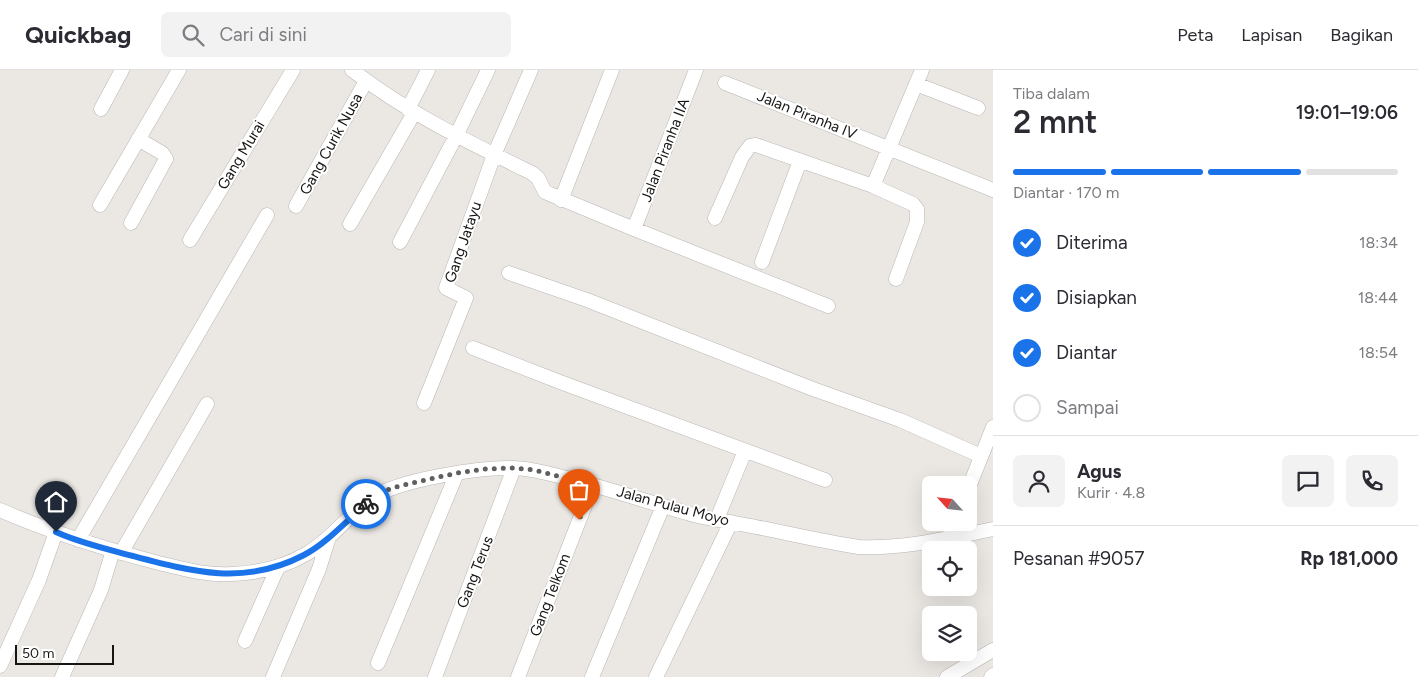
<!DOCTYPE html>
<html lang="id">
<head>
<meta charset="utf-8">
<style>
  body { margin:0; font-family:Figtree,sans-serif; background:#f2f2f3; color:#2b2b33; height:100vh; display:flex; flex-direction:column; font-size:19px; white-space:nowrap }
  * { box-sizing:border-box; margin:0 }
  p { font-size:16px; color:#7c7c81 }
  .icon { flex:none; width:28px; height:28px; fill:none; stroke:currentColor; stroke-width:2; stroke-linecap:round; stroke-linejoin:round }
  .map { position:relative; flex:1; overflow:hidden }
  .panel { display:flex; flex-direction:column; background:#fff; width:425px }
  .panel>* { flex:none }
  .needle { width:32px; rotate:297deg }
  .tools { position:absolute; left:922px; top:406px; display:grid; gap:10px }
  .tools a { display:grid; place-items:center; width:55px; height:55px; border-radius:8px; background:#fff; box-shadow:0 5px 20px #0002; font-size:25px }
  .scale { position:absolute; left:15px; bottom:12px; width:99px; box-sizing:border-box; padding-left:5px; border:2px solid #161514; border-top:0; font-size:14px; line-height:18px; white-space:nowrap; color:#161514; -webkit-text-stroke:4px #fff; paint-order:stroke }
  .pin { position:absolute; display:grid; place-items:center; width:42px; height:42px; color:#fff; margin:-51px -21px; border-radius:50% 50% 50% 0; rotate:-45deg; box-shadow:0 0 5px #0007 }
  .pin .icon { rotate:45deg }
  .courier { position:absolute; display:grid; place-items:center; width:50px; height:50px; margin:-25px; border:4px solid #1a73e8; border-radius:50%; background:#fff; color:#222; box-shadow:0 1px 6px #0007 }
  .overview em { font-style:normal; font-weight:600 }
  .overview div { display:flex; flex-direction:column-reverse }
  .overview { display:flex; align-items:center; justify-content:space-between; height:85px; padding:0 20px }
  h1 { font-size:32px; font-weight:600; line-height:38px }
  .bar { display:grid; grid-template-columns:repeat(4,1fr); gap:8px 5px; align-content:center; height:60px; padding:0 20px }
  .bar i { height:6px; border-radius:4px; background:#e1e1e2 }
  .bar .selected { background:#1a73e8 }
  .bar p { grid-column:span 4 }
  .line { display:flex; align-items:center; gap:12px; padding:0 20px; border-top:1px solid #e1e1e2 }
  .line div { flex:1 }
  .round { display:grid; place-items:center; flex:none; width:52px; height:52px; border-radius:8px; background:#f2f2f3 }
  ol { padding:0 20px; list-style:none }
  li { display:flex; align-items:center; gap:15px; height:55px }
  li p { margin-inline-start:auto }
  li .icon { padding:5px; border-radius:50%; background:#1a73e8; color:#fff; stroke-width:4 }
  li:last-child { color:#7c7c81 }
  li i { width:28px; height:28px; border:2px solid #e1e1e2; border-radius:50% }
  header { display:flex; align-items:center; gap:30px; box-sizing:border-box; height:70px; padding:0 25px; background:#fff; border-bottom:1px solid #e1e1e2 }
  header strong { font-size:24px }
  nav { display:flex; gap:28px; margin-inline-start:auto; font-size:18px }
  .search { width:350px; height:45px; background:#f2f2f3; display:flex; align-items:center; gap:12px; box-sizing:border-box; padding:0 18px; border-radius:8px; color:#7c7c81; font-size:19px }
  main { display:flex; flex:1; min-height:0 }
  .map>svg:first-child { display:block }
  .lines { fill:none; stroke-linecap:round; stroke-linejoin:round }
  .minor-casing { stroke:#b9b6b3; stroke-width:15 }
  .minor { stroke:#fff; stroke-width:14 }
  .done { stroke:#615f5d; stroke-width:5; stroke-dasharray:0 9 }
  .route { stroke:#1a73e8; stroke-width:6 }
  .labels { text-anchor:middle; stroke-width:4; stroke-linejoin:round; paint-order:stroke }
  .street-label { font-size:15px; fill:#161514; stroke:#fff }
</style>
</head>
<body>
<header>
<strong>Quickbag</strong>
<div class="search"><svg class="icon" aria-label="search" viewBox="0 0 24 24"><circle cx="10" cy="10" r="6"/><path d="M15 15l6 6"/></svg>Cari di sini</div>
<nav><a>Peta</a><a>Lapisan</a><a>Bagikan</a></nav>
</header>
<main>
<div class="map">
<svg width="993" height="607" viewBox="0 0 993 607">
  <rect width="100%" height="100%" fill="#ebe8e4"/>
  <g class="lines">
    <defs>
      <path id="minor" d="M352,0C409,44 468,72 532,103L538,108L545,122L634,159L828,236
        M725,13L993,120
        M916,14L978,38
        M101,39L122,0
        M408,39L428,0
        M873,116L922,0
        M561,130L612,0
        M100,135L179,0
        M296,136L366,11
        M715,148L742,87L750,76L756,75L873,116L913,134L917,139V152L896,209
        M131,153L166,89L162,83L138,69
        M350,154L414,43
        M634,159L696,0
        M190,170L293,0
        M400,172L456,66L488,0
        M762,192L800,91
        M509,203L587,230L813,319L900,350L981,386
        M473,278L560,312L825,410
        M424,333L466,228L446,218L494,85L531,0
        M969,417L993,357
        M0,440C50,462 102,478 155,492C180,498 206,506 232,504C257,503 284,497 306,484C331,470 348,445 372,428C398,410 480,397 513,398C531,398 549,404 567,408C610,419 651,433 694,445C714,450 736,453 756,457C791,464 825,472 859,477C904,479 949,468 993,459
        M717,449L745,381
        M948,469L954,452
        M78,470L267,145
        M121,483L207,334
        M245,571L278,497
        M378,593L457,403
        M0,596L39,510L56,462
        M62,607L101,520L113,480
        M273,607L319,499L329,467
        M435,607L514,398
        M518,607L593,415
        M592,607L663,436
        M656,607L731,452
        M947,607L993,580
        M991,607L993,605"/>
    </defs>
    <use href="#minor" class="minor-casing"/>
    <use href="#minor" class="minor"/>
  </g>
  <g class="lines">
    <path class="done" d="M366,434L384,421L399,416L457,403L485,399L514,398L534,400L593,415L579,450"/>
    <path class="route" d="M56,462C80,473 107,479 133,486C193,502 245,516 304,485C327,473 346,451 366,434"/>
  </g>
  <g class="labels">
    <g class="street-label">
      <text transform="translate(807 45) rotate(22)" y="5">Jalan Piranha IV</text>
      <text transform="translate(331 74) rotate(-61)" y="5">Gang Curik Nusa</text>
      <text transform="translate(665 80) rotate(-69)" y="5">Jalan Piranha IIA</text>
      <text transform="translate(241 85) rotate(-59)" y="5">Gang Murai</text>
      <text transform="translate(463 172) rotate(-71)" y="5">Gang Jatayu</text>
      <text transform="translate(673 436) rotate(15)" y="5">Jalan Pulau Moyo</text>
      <text transform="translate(475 502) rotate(-69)" y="5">Gang Terus</text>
      <text transform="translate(550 525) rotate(-69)" y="5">Gang Telkom</text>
    </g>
  </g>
</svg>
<div class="tools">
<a><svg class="needle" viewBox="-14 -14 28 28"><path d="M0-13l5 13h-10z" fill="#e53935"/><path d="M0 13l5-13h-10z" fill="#7c7c81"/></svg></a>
<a><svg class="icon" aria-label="locate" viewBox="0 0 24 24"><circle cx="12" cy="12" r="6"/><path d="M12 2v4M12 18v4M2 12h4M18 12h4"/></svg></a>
<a><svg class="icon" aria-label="layers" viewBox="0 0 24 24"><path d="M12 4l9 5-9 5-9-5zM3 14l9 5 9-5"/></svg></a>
</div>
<div class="scale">50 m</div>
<div class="pin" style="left:579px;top:450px;background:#ea580c"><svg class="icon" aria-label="bag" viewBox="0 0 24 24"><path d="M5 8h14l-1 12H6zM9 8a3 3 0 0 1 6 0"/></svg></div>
<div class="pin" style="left:56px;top:462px;background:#1f2937"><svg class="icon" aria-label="home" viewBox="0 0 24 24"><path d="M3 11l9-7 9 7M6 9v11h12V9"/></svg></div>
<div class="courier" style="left:366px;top:434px"><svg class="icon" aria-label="bike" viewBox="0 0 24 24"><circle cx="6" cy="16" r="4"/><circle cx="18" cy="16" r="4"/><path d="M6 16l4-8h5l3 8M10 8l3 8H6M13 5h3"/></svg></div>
</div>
<section class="panel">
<div class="overview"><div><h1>2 mnt</h1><p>Tiba dalam</p></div><em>19:01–19:06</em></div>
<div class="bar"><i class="selected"></i><i class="selected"></i><i class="selected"></i><i></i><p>Diantar · 170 m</p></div>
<ol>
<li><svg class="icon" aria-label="check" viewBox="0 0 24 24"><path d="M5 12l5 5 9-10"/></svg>Diterima<p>18:34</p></li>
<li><svg class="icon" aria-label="check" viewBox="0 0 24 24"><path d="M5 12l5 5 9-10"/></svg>Disiapkan<p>18:44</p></li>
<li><svg class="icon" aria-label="check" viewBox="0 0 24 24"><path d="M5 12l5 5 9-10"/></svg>Diantar<p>18:54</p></li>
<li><i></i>Sampai</li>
</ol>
<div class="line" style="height:90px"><a class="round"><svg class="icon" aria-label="person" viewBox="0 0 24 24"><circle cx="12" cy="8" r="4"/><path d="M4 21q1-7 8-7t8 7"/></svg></a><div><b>Agus</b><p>Kurir · 4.8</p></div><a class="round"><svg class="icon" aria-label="chat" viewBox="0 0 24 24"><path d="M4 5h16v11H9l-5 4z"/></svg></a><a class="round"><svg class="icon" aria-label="phone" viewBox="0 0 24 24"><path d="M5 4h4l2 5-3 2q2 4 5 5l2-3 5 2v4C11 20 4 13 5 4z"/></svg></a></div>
<div class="line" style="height:65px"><div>Pesanan #9057</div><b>Rp 181,000</b></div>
</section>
</main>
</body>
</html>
